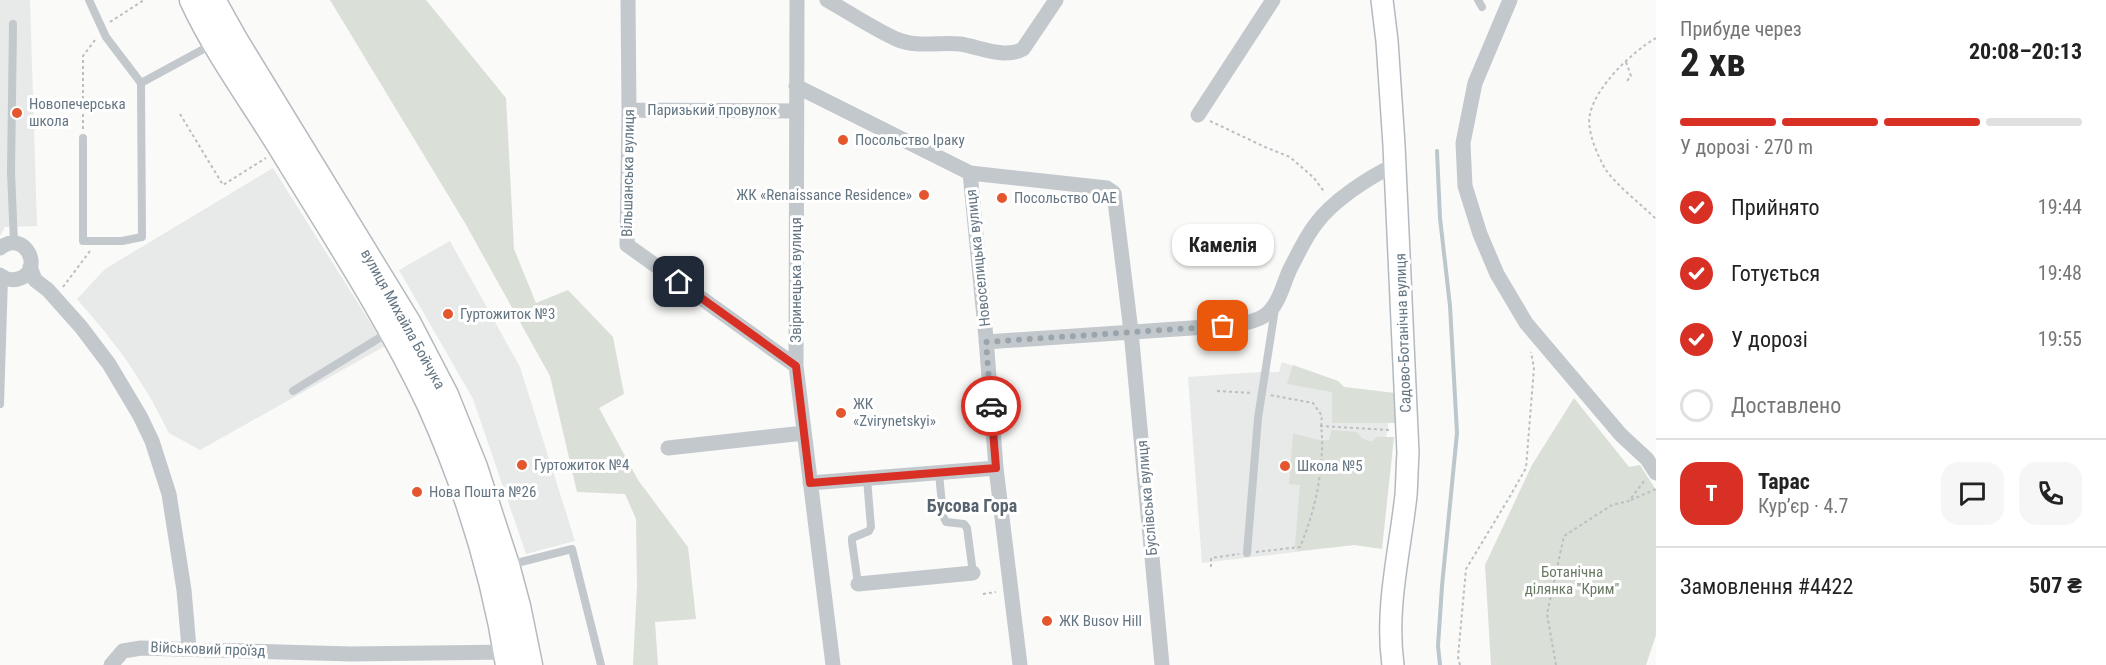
<!DOCTYPE html>
<html lang="uk">
<head>
<meta charset="utf-8">
<style>
  body { margin:0; font-family:"Roboto Condensed",sans-serif; background:#f6f6f6; color:#222; height:100vh; display:flex; flex-direction:column; font-size:22px; white-space:nowrap }
  * { box-sizing:border-box; margin:0 }
  p { font-size:20px; color:#767676 }
  .icon { flex:none; width:33px; height:33px; fill:none; stroke:currentColor; stroke-width:2; stroke-linecap:round; stroke-linejoin:round }
  .map { position:relative; flex:1; overflow:hidden }
  .side { display:flex; flex-direction:column; background:#fff; width:450px }
  .side>* { flex:none }
  .pin { position:absolute; display:grid; place-items:center; width:51px; height:51px; color:#fff; margin:-26px; border-radius:12px; box-shadow:0 3px 9px #0006 }
  .courier { position:absolute; display:grid; place-items:center; width:60px; height:60px; margin:-30px; border:4px solid #d93025; border-radius:50%; background:#fff; color:#222; box-shadow:0 2px 8px #0007 }
  .bubble { position:absolute; height:42px; border-radius:18px; background:#fff; box-shadow:0 2px 4px #0004; font-size:20px; font-weight:700; line-height:42px; text-align:center }
  .head em { font-style:normal; font-weight:700 }
  .head div { display:flex; flex-direction:column-reverse }
  .head { display:flex; align-items:center; justify-content:space-between; height:102px; padding:0 24px }
  h1 { font-size:39px; font-weight:700; line-height:45px }
  .bar { display:grid; grid-template-columns:repeat(4,1fr); gap:9px 6px; align-content:center; height:72px; padding:0 24px }
  .bar i { height:8px; border-radius:4px; background:#e0e0e0 }
  .bar .current { background:#d93025 }
  .bar p { grid-column:span 4 }
  .line { display:flex; align-items:center; gap:15px; padding:0 24px; border-top:2px solid #e0e0e0 }
  .line div { flex:1 }
  .round { display:grid; place-items:center; flex:none; width:63px; height:63px; border-radius:18px; background:#f6f6f6 }
  ol { padding:0 24px; list-style:none }
  li { display:flex; align-items:center; gap:18px; height:66px }
  li p { margin-inline-start:auto }
  li .icon { padding:6px; border-radius:50%; background:#d93025; color:#fff; stroke-width:4 }
  li:last-child { color:#767676 }
  li i { width:33px; height:33px; border:3px solid #e0e0e0; border-radius:50% }
  main { display:flex; flex:1; min-height:0 }
  .map>svg:first-child { display:block }
  .built { fill:#e8e9e9 }
  .green { fill:#dadfd7 }
  .lines { fill:none; stroke-linecap:round; stroke-linejoin:round }
  .stream { stroke:#bbc7cb; stroke-width:4 }
  .secondary-casing { stroke:#b3babf; stroke-width:24 }
  .primary-casing { stroke:#b5babe; stroke-width:27 }
  .path { stroke:#bbbfc2; stroke-width:2; stroke-dasharray:3 3; stroke-linecap:butt }
  .lane { stroke:#c3c8cc; stroke-width:8 }
  .street { stroke:#c3c8cc; stroke-width:15 }
  .secondary { stroke:#fff; stroke-width:21 }
  .primary { stroke:#fff; stroke-width:24 }
  .done { stroke:#99a4ac; stroke-width:6; stroke-dasharray:0 10.8 }
  .route { stroke:#d93025; stroke-width:8 }
  .poi-dot { fill:#e4572e; stroke:#fff; stroke-width:2 }
  .labels { text-anchor:middle; stroke-width:6; stroke-linejoin:round; paint-order:stroke }
  .poi-label { font-size:15px; fill:#657683; stroke:#fff; text-anchor:start }
  .street-label { font-size:15px; fill:#657683; stroke:#fff }
  .park-label { font-size:15px; fill:#687a64; stroke:#fff }
  .quarter-label { font-size:18px; font-weight:bold; fill:#57646e; stroke:#fff }
</style>
</head>
<body>
<main>
<div class="map">
<svg width="1656" height="665" viewBox="0 0 1656 665">
  <rect width="100%" height="100%" fill="#fafaf8"/>
  <path class="built" d="M0,0H30L37,226L5,227L0,236Z
    M273,168L385,346L200,450L169,433L150,397L127,361L105,332L77,299L105,269Z
    M450,241L520,367L575,541L526,554L473,399L399,270Z
    M1282,362L1338,381L1344,387L1377,391V423H1388V430L1386,437L1377,438L1354,545L1202,563L1188,377L1260,372H1279Z"/>
  <path class="green" d="M330,0H426L506,98L514,249L536,303L568,290L613,337L624,394L599,408L638,480L688,547L696,619L655,622L658,665H633L637,586L636,519L625,494L577,492L550,376L465,223Z
    M1293,365L1338,381L1344,387L1395,393L1396,423H1332V392L1287,384Z
    M1574,398L1629,467L1640,465L1656,490V635L1646,665H1491L1485,565L1532,465Z
    M1332,430L1357,432L1362,438L1371,442L1377,437H1394L1382,549L1354,545L1297,551L1295,546L1300,485L1289,484L1293,434C1306,435 1316,442 1329,440Z"/>
  <g class="lines">
    <path class="stream" d="M1437,151L1440,218L1450,306L1457,433L1442,586L1438,646L1440,665"/>
    <defs>
      <path id="secondary" d="M1382,0L1387,41L1394,145L1408,453C1407,467 1407,481 1406,495C1400,551 1385,608 1393,665"/>
      <path id="primary" d="M192,0C216,52 251,99 281,148C332,232 387,315 429,404C466,486 494,576 508,665
        M213,0L236,41L408,322L446,395L475,467L507,565L518,606L530,665"/>
    </defs>
    <use href="#secondary" class="secondary-casing"/>
    <use href="#primary" class="primary-casing"/>
    <path class="path" d="M110,22L144,0
      M1656,38C1632,52 1596,86 1590,114C1586,130 1598,157 1606,170C1617,186 1642,205 1656,219
      M1626,62L1631,76L1627,81
      M180,114L223,185L266,158
      M1210,121L1265,147L1290,157L1314,178L1325,193
      M83,129V56L95,40
      M63,287L90,251
      M1217,391L1253,393
      M1320,426L1389,430
      M1631,500L1656,489
      M1256,552L1300,547C1313,516 1321,483 1322,449C1323,438 1320,427 1322,416L1313,403L1270,395
      M1211,567V558L1239,554
      M983,594L996,592
      M1460,665L1458,657L1466,569L1509,498L1526,468L1534,368L1531,352
      M1556,665L1547,614L1564,536L1612,505L1629,501L1644,481"/>
    <path class="lane" d="M89,0L106,37L141,83
      M1478,0L1482,7
      M13,24L11,172L14,243
      M83,138V241H122L142,237L141,83L211,45
      M293,391L389,332
      M0,404L4,278
      M939,473L943,516L946,522L964,524L967,528L973,573
      M1247,553L1258,418L1275,309
      M509,565L572,549L601,665
      M858,584L852,542V538L869,531L871,527L867,479"/>
    <path class="street" d="M628,0L629,110L627,245L796,366
      M797,0L796,366L833,665
      M827,0C850,13 872,28 896,39C917,48 939,42 960,44C980,47 1005,59 1023,49L1056,0
      M1510,0L1475,83L1463,143L1465,186L1480,234L1497,274L1526,323L1621,435L1647,459L1656,473
      M796,86L970,173L1107,188L1114,193L1131,331L1162,665
      M629,110L796,111
      M1198,115L1273,0
      M970,173L986,338L996,468L1020,665
      M0,248C26,228 45,272 18,279C11,281 5,279 0,275
      M30,267L35,280L48,290L81,327L109,364L140,416L152,441L169,494L184,590L189,648
      M986,342L1206,327C1223,326 1250,325 1264,316C1279,306 1283,284 1290,269C1298,254 1305,238 1315,225C1332,201 1369,177 1395,165
      M668,448L804,433
      M810,483L996,468
      M858,584L973,573
      M111,665L123,651L141,648L351,654L513,652"/>
    <use href="#secondary" class="secondary"/>
    <use href="#primary" class="primary"/>
  </g>
  <g class="lines">
    <path class="done" d="M991,406L986,342L1223,326"/>
    <path class="route" d="M679,282L796,366L810,483L996,468L991,406"/>
  </g>
  <g class="poi-dot">
    <circle cx="17" cy="113" r="6"/>
    <circle cx="843" cy="140" r="6"/>
    <circle cx="924" cy="195" r="6"/>
    <circle cx="1002" cy="198" r="6"/>
    <circle cx="448" cy="314" r="6"/>
    <circle cx="841" cy="413" r="6"/>
    <circle cx="522" cy="465" r="6"/>
    <circle cx="1285" cy="466" r="6"/>
    <circle cx="417" cy="492" r="6"/>
    <circle cx="1047" cy="621" r="6"/>
  </g>
  <g class="labels">
    <g class="poi-label">
      <text x="29" y="109">Новопечерська<tspan x="29" dy="17">школа</tspan></text>
      <text x="855" y="145">Посольство Іраку</text>
      <text x="912" y="200" text-anchor="end">ЖК «Renaissance Residence»</text>
      <text x="1014" y="203">Посольство ОАЕ</text>
      <text x="460" y="319">Гуртожиток №3</text>
      <text x="853" y="409">ЖК<tspan x="853" dy="17">«Zvirynetskyi»</tspan></text>
      <text x="534" y="470">Гуртожиток №4</text>
      <text x="1297" y="471">Школа №5</text>
      <text x="429" y="497">Нова Пошта №26</text>
      <text x="1059" y="626">ЖК Busov Hill</text>
    </g>
    <g class="street-label">
      <text x="712" y="115">Паризький провулок</text>
      <text transform="translate(628 173) rotate(-89)" y="5">Вільшанська вулиця</text>
      <text transform="translate(978 258) rotate(-96)" y="5">Новоселицька вулиця</text>
      <text transform="translate(796 280) rotate(-90)" y="5">Звіринецька вулиця</text>
      <text transform="translate(403 319) rotate(61)" y="5">вулиця Михайла Бойчука</text>
      <text transform="translate(1403 333) rotate(-92)" y="5">Садово-Ботанічна вулиця</text>
      <text transform="translate(1147 498) rotate(-95)" y="5">Буслівська вулиця</text>
      <text transform="translate(208 649) rotate(2)" y="5">Військовий проїзд</text>
    </g>
    <g class="park-label">
      <text x="1572" y="577">Ботанічна<tspan x="1572" dy="17">ділянка "Крим"</tspan></text>
    </g>
    <g class="quarter-label">
      <text x="972" y="512">Бусова Гора</text>
    </g>
  </g>
</svg>
<div class="pin" style="left:1223px;top:326px;background:#ea580c"><svg class="icon" aria-label="bag" viewBox="0 0 24 24"><path d="M5 8h14l-1 12H6zM9 8a3 3 0 0 1 6 0"/></svg></div>
<div class="pin" style="left:679px;top:282px;background:#1f2937"><svg class="icon" aria-label="home" viewBox="0 0 24 24"><path d="M3 11l9-7 9 7M6 9v11h12V9"/></svg></div>
<div class="courier" style="left:991px;top:406px"><svg class="icon" aria-label="car" viewBox="0 0 24 24"><path d="M5 17H2v-5l4-1 3-4h7l3 4 3 1v5h-3M9 17h6M6 11h13"/><circle cx="7" cy="17" r="2"/><circle cx="17" cy="17" r="2"/></svg></div>
<div class="bubble" style="left:1172px;top:224px;width:102px">Камелія</div>
</div>
<section class="side">
<div class="head"><div><h1>2 хв</h1><p>Прибуде через</p></div><em>20:08–20:13</em></div>
<div class="bar"><i class="current"></i><i class="current"></i><i class="current"></i><i></i><p>У дорозі · 270 m</p></div>
<ol>
<li><svg class="icon" aria-label="check" viewBox="0 0 24 24"><path d="M5 12l5 5 9-10"/></svg>Прийнято<p>19:44</p></li>
<li><svg class="icon" aria-label="check" viewBox="0 0 24 24"><path d="M5 12l5 5 9-10"/></svg>Готується<p>19:48</p></li>
<li><svg class="icon" aria-label="check" viewBox="0 0 24 24"><path d="M5 12l5 5 9-10"/></svg>У дорозі<p>19:55</p></li>
<li><i></i>Доставлено</li>
</ol>
<div class="line" style="height:108px"><b class="round" style="background:#d93025;color:#fff">Т</b><div><b>Тарас</b><p>Кур’єр · 4.7</p></div><a class="round"><svg class="icon" aria-label="chat" viewBox="0 0 24 24"><path d="M4 5h16v11H9l-5 4z"/></svg></a><a class="round"><svg class="icon" aria-label="phone" viewBox="0 0 24 24"><path d="M5 4h4l2 5-3 2q2 4 5 5l2-3 5 2v4C11 20 4 13 5 4z"/></svg></a></div>
<div class="line" style="height:78px"><div>Замовлення #4422</div><b>507 ₴</b></div>
</section>
</main>
</body>
</html>
